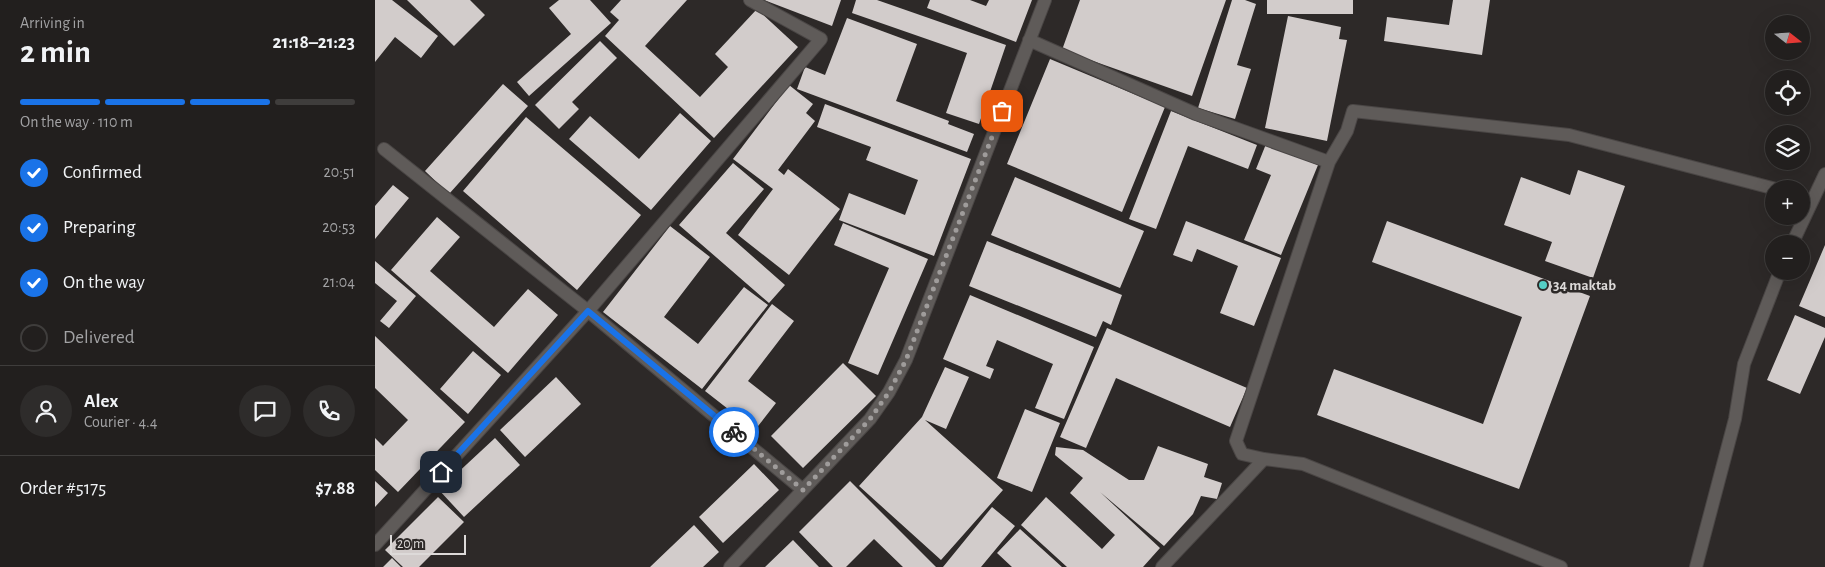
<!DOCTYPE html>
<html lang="en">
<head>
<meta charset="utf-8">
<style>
  body { margin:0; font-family:"Alegreya Sans",sans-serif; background:#2e2c2b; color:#f1f3f6; height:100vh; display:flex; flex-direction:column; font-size:19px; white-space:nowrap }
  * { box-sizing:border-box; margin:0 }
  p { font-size:16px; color:#a2a2a4 }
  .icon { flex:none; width:28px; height:28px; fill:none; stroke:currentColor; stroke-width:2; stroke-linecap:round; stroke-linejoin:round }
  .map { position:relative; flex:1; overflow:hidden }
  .panel { display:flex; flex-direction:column; background:#221f1e; width:375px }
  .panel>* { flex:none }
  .needle { width:32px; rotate:107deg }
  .tools { position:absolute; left:1390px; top:15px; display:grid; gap:10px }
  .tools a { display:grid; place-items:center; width:45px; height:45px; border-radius:50%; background:#221f1e; box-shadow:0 5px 20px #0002,0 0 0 1px #3f3d3c; font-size:25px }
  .scale { position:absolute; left:15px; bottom:12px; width:76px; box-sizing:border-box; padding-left:5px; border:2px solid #dddad9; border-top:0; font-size:14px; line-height:18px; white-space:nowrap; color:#dddad9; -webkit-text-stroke:4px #2d2928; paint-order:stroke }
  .pin { position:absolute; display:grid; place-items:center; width:42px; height:42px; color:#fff; margin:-21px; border-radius:10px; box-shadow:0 2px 8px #0006 }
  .courier { position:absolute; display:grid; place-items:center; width:50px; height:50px; margin:-25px; border:4px solid #1a73e8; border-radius:50%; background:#fff; color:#222; box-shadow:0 1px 6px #0007 }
  .head em { font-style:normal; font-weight:700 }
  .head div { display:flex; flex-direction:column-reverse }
  .head { display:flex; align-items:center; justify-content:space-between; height:85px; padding:0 20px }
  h1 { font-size:32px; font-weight:700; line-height:38px }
  .bar { display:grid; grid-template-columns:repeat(4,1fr); gap:8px 5px; align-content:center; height:60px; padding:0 20px }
  .bar i { height:6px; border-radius:4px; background:#3f3d3c }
  .bar .active { background:#1a73e8 }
  .bar p { grid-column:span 4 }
  .line { display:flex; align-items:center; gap:12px; padding:0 20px; border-top:1px solid #3f3d3c }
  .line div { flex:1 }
  .round { display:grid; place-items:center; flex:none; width:52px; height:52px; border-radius:26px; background:#2e2c2b }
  ol { padding:0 20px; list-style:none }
  li { display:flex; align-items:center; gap:15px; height:55px }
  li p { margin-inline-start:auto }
  li .icon { padding:5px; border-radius:50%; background:#1a73e8; color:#fff; stroke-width:4 }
  li:last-child { color:#a2a2a4 }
  li i { width:28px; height:28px; border:2px solid #3f3d3c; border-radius:50% }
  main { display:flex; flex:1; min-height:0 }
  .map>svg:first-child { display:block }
  .building { fill:#d2cccb }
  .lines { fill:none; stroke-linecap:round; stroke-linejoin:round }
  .minor-casing { stroke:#4a4645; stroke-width:14 }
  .minor { stroke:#5f5b59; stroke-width:12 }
  .done { stroke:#9f9c9b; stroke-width:5; stroke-dasharray:0 9 }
  .route { stroke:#1a73e8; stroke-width:6 }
  .poi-dot { fill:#55cec5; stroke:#2d2928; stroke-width:2 }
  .labels { text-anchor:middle; stroke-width:5; stroke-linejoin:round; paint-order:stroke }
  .poi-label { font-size:15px; font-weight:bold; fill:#dddad9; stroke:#2d2928; text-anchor:start }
</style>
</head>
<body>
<main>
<section class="panel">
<div class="head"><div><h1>2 min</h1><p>Arriving in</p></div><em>21:18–21:23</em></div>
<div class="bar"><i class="active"></i><i class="active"></i><i class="active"></i><i></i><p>On the way · 110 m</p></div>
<ol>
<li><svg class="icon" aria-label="check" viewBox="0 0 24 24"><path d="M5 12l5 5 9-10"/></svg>Confirmed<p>20:51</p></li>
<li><svg class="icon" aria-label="check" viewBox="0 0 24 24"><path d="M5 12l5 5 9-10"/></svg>Preparing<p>20:53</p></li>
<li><svg class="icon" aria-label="check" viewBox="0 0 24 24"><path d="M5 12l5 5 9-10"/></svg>On the way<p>21:04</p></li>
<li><i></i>Delivered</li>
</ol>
<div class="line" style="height:90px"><a class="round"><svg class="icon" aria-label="person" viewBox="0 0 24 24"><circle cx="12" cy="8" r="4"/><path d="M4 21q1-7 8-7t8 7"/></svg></a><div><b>Alex</b><p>Courier · 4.4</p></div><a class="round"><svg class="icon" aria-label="chat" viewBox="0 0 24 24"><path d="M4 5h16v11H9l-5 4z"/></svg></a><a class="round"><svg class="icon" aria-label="phone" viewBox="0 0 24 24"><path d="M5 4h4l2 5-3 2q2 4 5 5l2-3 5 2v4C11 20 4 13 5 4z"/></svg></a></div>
<div class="line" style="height:65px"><div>Order #5175</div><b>$7.88</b></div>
</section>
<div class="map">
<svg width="1450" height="567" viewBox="0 0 1450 567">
  <rect width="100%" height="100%" fill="#2d2928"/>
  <path class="building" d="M0,0H17L63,36L46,58L20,37L0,62Z
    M32,0H95L110,15L79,46Z
    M184,0H215L236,23L154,96L142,82L196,34L174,8Z
    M246,0H312L270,46L325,97L353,67L340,54L382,9L423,47L339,138L230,36L244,20L235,12Z
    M389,0H466L457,26Z
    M481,0H502L631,45L604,124L571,113L592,53L477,13Z
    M555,0H595L611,6L614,0H657L641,42L552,8Z
    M705,0H851L817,96L687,50Z
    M857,0H870L881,4L862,65L876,69L860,119L823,108Z
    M892,0H978V14H892Z
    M1078,0H1115L1107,55L1009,41L1012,17L1074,25Z
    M913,16L966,27L964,39L972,40L952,141L890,128Z
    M472,18L542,44L521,101L574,121L573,124L599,134L592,152L422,89L430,67L450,75Z
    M225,41L242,58L197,102L204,109L184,129L160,105Z
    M675,59L790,107L747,212L632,164Z
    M128,84L153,106L74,194L50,171Z
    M414,85L438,104L431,113L440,121L403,170L409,175L413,169L465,209L414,275L363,235L398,189L358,159Z
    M450,104L596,159L559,256L464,220L474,193L530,215L543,180L491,160L496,147L442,127Z
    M796,111L882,145L873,169L813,146L781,229L754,219Z
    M305,113L336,141L276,210L194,139L215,116L264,159Z
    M151,117L266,215L202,290L88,191Z
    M891,144L943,165L906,255L869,240L896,175L881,169Z
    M358,163L389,189L351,233L410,285L394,303L304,225Z
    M1203,170L1250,186L1218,278L1170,261L1177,242L1129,225L1146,177L1195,195Z
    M640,177L769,231L745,288L616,235Z
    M18,185L34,198L0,239V206Z
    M62,217L85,237L55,271L119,327L153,289L183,315L133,373L16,270Z
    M811,221L906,258L879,326L845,313L863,266L822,249L817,262L798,255Z
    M1012,221L1215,296L1144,489L942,415L959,369L1108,424L1147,317L997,262Z
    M468,223L553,259L503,375L473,363L514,268L459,245Z
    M295,226L335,257L289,317L323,344L369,287L393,305L327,389L228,312Z
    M612,241L747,295L736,325L728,321L721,337L594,286Z
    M1450,245V317L1424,306Z
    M0,261L41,296L14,328L5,321L22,301L0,283Z
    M595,295L719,347L689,419L660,408L678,364L622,340L611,366L619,369L615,379L568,359Z
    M397,304L419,321L373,381L401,403L380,430L330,391Z
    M1420,315L1450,328V337L1425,394L1392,380Z
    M732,328L872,388L855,427L741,378L711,448L685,437Z
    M0,336L90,422L23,492L0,470V438L8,446L33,420L0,388Z
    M98,351L126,375L93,414L65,389Z
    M468,363L501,396L428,468L396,436Z
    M570,367L594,377L571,429L550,420L628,490L566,560L484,486L547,417Z
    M181,377L206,404L150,457L125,430Z
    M650,409L685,423L657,492L622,478Z
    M120,438L145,465L89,517L64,490Z
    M783,446L833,464L829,477L847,483L842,499L826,496L818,514L789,546L725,492L785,548L768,567H692L646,525L671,497L727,549L740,535L695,493L708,478L680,455L681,447L708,450L754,480H769Z
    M379,464L404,490L348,543L324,517Z
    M0,481L13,493L0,507Z
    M475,481L561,567H528L499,539L471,567H458L424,532Z
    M63,497L89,522L44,567H28L10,550Z
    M617,507L640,526L606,567H568Z
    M319,525L344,552L328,567H275Z
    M645,529L687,567H637L622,553Z
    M418,540L444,567H390Z
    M17,558L26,567H8Z"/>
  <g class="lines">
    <defs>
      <path id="minor" d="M654,40L821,114L954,162L972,131L978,111L1194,135L1401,189
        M9,149L213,311L428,490
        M954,162L861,441L867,454L889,459L928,464L1186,567
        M1417,244L1450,174
        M0,545L213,311L446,39L375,0
        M355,567L495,419L514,392L531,360L670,0
        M787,567L889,459
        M1321,567L1360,419L1369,364L1405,271"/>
    </defs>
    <use href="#minor" class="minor-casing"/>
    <use href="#minor" class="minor"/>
  </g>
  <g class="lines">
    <path class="done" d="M359,432L428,490L495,419L514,392L531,360L627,111"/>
    <path class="route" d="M66,472L213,311L359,432"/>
  </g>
  <circle class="poi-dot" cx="1168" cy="285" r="5"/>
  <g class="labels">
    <g class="poi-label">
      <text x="1178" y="290">34 maktab</text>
    </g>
  </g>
</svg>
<div class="tools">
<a><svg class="needle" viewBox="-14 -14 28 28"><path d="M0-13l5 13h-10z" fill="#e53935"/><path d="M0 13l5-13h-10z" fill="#a2a2a4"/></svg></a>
<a><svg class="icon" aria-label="locate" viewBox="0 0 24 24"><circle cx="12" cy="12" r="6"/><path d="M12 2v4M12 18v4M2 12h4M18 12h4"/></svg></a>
<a><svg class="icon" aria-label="layers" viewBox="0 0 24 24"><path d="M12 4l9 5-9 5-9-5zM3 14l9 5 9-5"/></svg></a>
<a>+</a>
<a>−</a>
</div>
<div class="scale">20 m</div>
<div class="pin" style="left:627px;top:111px;background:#ea580c"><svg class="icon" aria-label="bag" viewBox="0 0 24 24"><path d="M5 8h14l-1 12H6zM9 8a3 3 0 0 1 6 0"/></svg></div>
<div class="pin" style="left:66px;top:472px;background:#1f2937"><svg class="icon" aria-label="home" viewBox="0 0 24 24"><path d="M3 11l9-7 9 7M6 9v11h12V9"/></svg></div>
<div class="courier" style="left:359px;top:432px"><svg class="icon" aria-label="bike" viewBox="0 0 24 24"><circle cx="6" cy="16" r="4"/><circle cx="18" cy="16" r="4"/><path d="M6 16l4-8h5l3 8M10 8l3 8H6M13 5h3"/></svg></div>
</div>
</main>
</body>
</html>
